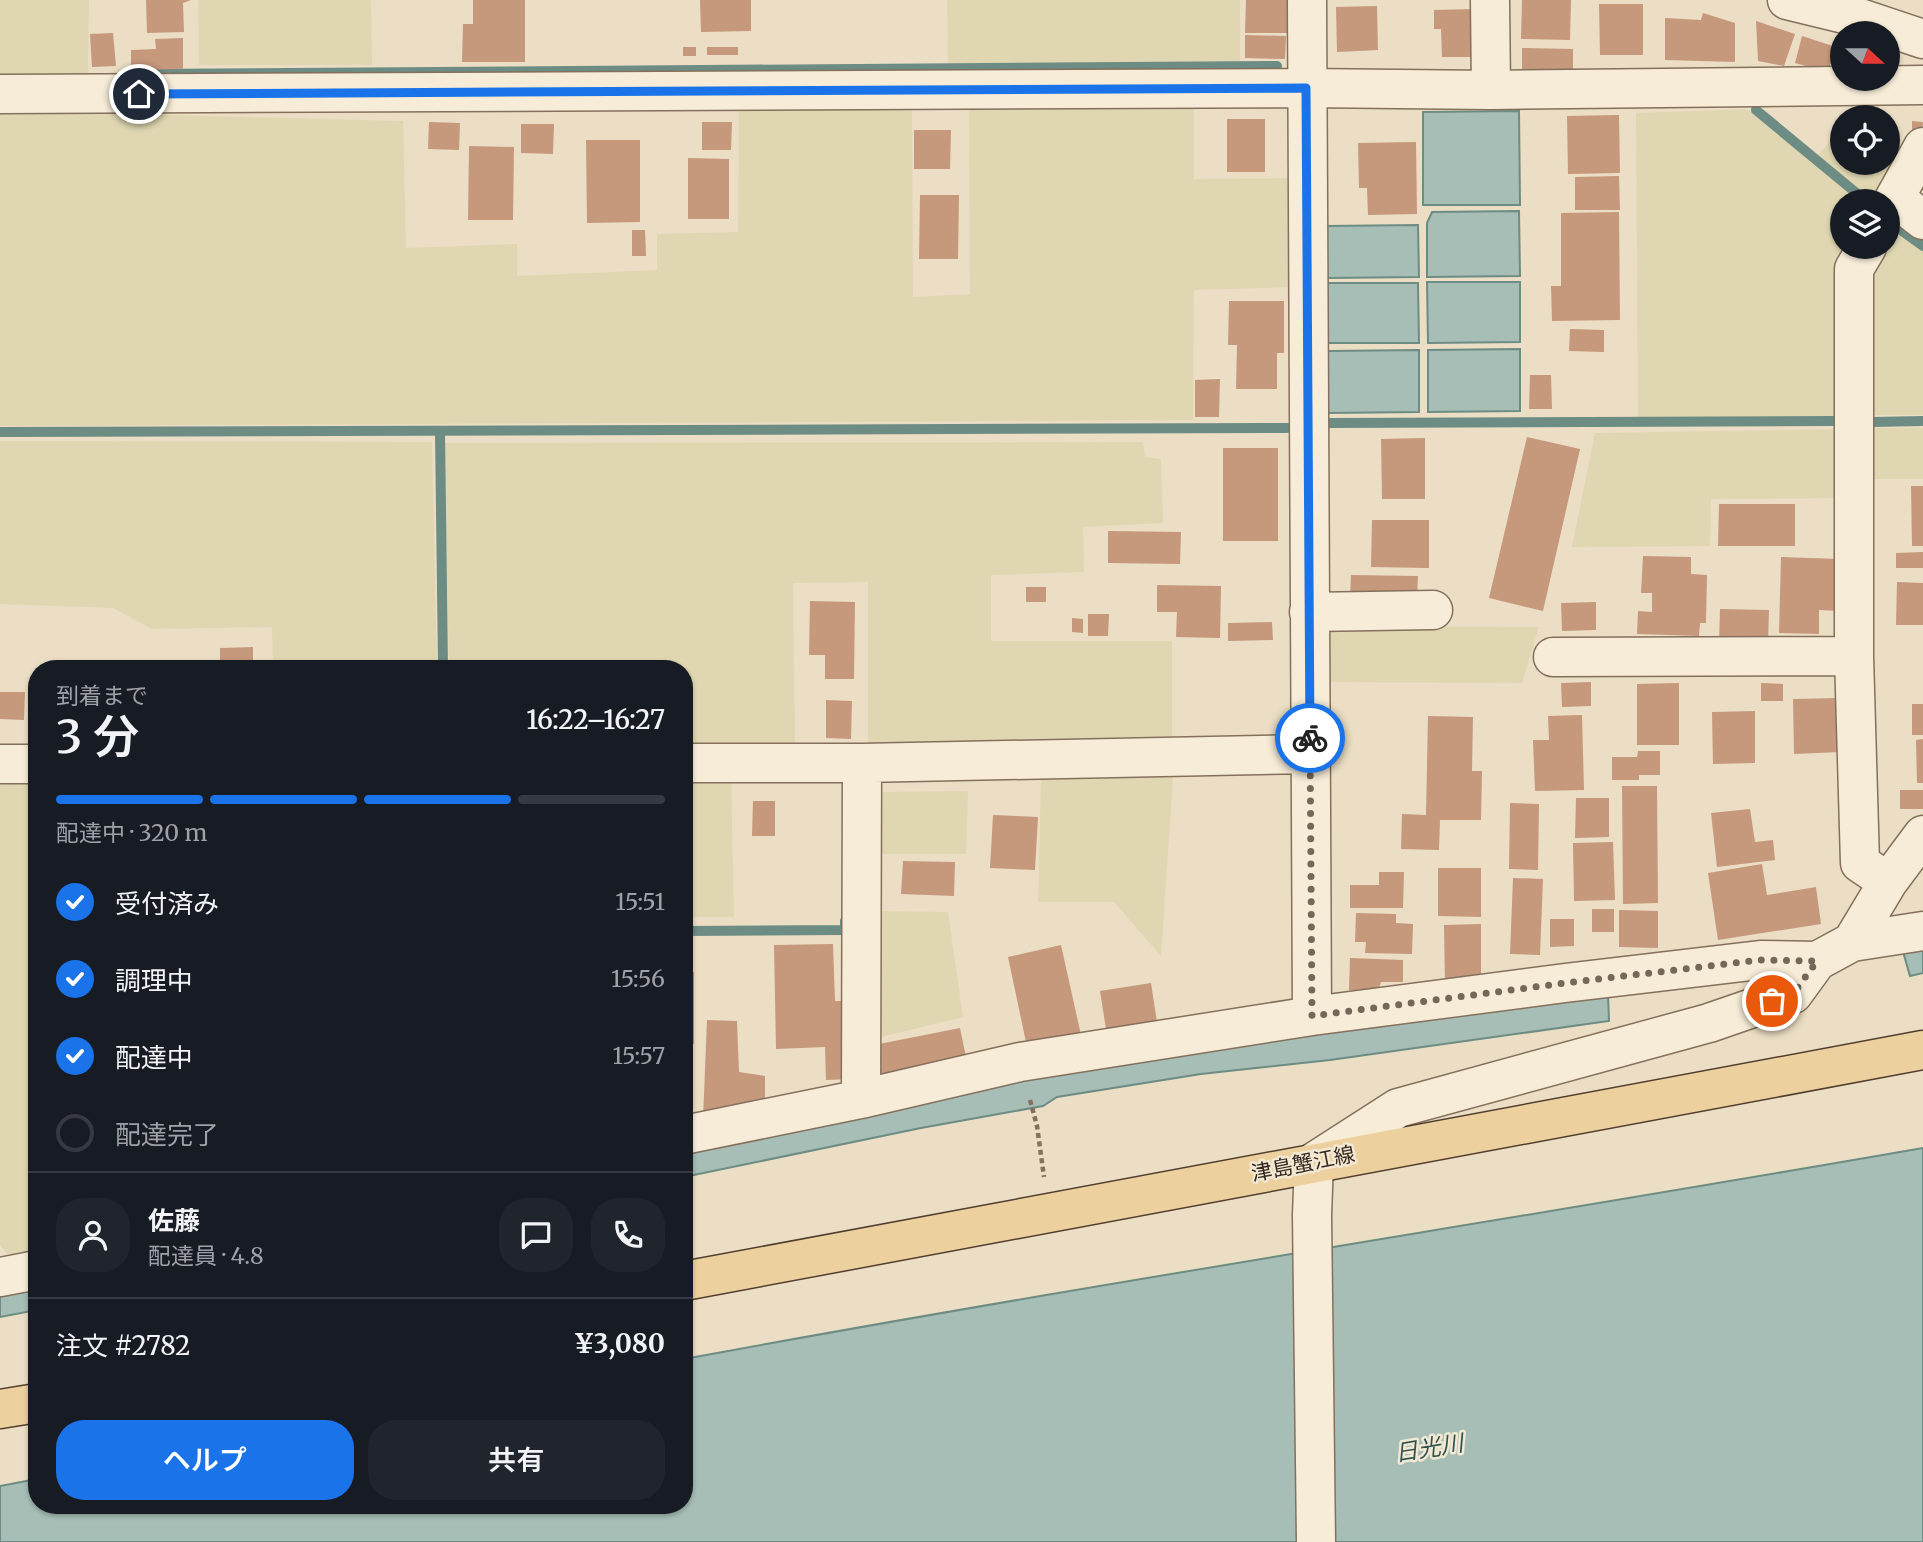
<!DOCTYPE html>
<html lang="ja">
<head>
<meta charset="utf-8">
<style>
  body { margin:0; font-family:Merriweather,"Noto Sans JP",serif; background:#20242c; color:#f1f3f6; height:100vh; display:flex; flex-direction:column; font-size:26px; white-space:nowrap }
  * { box-sizing:border-box; margin:0 }
  p { font-size:23px; color:#9ea1a6 }
  .icon { flex:none; width:38px; height:38px; fill:none; stroke:currentColor; stroke-width:2; stroke-linecap:round; stroke-linejoin:round }
  .map { position:relative; flex:1; overflow:hidden }
  .side { position:absolute; left:28px; top:660px; width:665px; height:854px; display:flex; flex-direction:column; background:#171b24; border-radius:28px; box-shadow:0 2px 5px #0004 }
  .side>* { flex:none }
  .needle { width:46px; rotate:111deg }
  .fabs { position:absolute; left:1830px; top:21px; display:grid; gap:14px }
  .fabs a { display:grid; place-items:center; width:70px; height:70px; border-radius:50%; background:#171b24; box-shadow:0 2px 5px #0004; font-size:35px }
  .pin { position:absolute; display:grid; place-items:center; width:60px; height:60px; color:#fff; margin:-30px; border:4px solid #fff; border-radius:50%; box-shadow:0 2px 7px #0007 }
  .courier { position:absolute; display:grid; place-items:center; width:70px; height:70px; margin:-35px; border:5px solid #1a73e8; border-radius:50%; background:#fff; color:#222; box-shadow:0 2px 9px #0007 }
  .head em { font-style:normal; font-weight:600 }
  .head div { display:flex; flex-direction:column-reverse }
  .head { display:flex; align-items:center; justify-content:space-between; height:119px; padding:0 28px }
  h1 { font-size:46px; font-weight:600; line-height:52px }
  .bar { display:grid; grid-template-columns:repeat(4,1fr); gap:10px 7px; align-content:center; height:84px; padding:0 28px }
  .bar i { height:9px; border-radius:5px; background:#363941 }
  .bar .on { background:#1a73e8 }
  .bar p { grid-column:span 4 }
  .line { display:flex; align-items:center; gap:18px; padding:0 28px; border-top:2px solid #363941 }
  .line div { flex:1 }
  .round { display:grid; place-items:center; flex:none; width:74px; height:74px; border-radius:28px; background:#20242c }
  ol { padding:0 28px; list-style:none }
  li { display:flex; align-items:center; gap:21px; height:77px }
  li p { margin-inline-start:auto }
  li .icon { padding:7px; border-radius:50%; background:#1a73e8; color:#fff; stroke-width:4 }
  li:last-child { color:#9ea1a6 }
  li i { width:38px; height:38px; border:4px solid #363941; border-radius:50% }
  .button { display:flex; gap:14px; margin-top:auto; padding:14px 28px }
  .button a { flex:1; height:80px; border-radius:28px; background:#1a73e8; color:#fff; font-size:28px; font-weight:600; line-height:80px; text-align:center }
  .button a+a { background:#20242c; color:#f1f3f6 }
  .map>svg:first-child { display:block }
  .farmland { fill:#e0d7b2 }
  .water { fill:#a6beb6; stroke:#6d8c83; stroke-width:2 }
  .lines { fill:none; stroke-linecap:round; stroke-linejoin:round }
  .stream { stroke:#6d8c83; stroke-width:10 }
  .building { fill:#c6987c }
  .minor-casing { stroke:#84705c; stroke-width:41 }
  .major-casing { stroke:#523e30; stroke-width:41 }
  .path { stroke:#84705c; stroke-width:4.5; stroke-dasharray:5 3.5; stroke-linecap:butt }
  .minor { stroke:#f6ecd7; stroke-width:38 }
  .major { stroke:#ecd19e; stroke-width:38 }
  .done { stroke:#756859; stroke-width:7; stroke-dasharray:0 12.6 }
  .route { stroke:#1a73e8; stroke-width:9 }
  .labels { text-anchor:middle; stroke-width:5; stroke-linejoin:round; paint-order:stroke }
  .street-label { font-size:21px; fill:#35291f; stroke:#f3e8d3 }
  .water-label { font-size:23px; font-style:italic; fill:#2f5450; stroke:#f3e8d3 }
</style>
</head>
<body>
<div class="map">
<svg width="1923" height="1542" viewBox="0 0 1923 1542">
  <rect width="100%" height="100%" fill="#ebdec4"/>
  <path class="farmland" d="M0,0H89L88,81H0Z
    M198,0H371L372,65H199Z
    M947,0H1240V63L948,66Z
    M739,105H912L913,297L970,294L969,106L1194,108V179L1290,178L1293,287L1194,290L1193,420L0,426V111L403,121L406,248L517,244V276L657,270V234L738,232Z
    M1747,109L1859,201H1843V247H1850L1841,417H1638L1636,113Z
    M1843,127V163H1888V155L1894,159L1872,200L1817,156Z
    M1895,230L1923,251V415H1874L1869,284Z
    M1873,428H1923V479H1872Z
    M1839,429V498L1711,499L1710,546L1572,547L1595,433Z
    M0,441L432,442L437,668H273L272,627L152,629L113,608L0,604Z
    M1143,442L1145,457L1161,459L1163,523L1083,527L1084,572L991,575V641H1172V742L868,756V582L793,583L795,750L684,751V668H449L444,443Z
    M1329,626L1539,627L1522,683L1327,682Z
    M731,776L734,917H684V777Z
    M1041,777H1173L1161,956L1114,902H1038Z
    M37,780V1252L20,1256L6,1253L0,1245V785L5,781Z
    M968,791L966,854H878L877,792Z
    M874,911L948,912L963,1017L869,1040Z"/>
  <path class="water" d="M1519,111L1520,205H1423V112Z
    M1519,211L1520,276L1427,277V223L1432,212Z
    M1418,225L1419,277L1327,278L1326,226Z
    M1427,282H1520V342L1428,343Z
    M1327,283H1418L1419,343H1327Z
    M1520,349V411L1428,412V350Z
    M1419,350V412L1328,413V351Z
    M1923,945V973L1910,976L1902,948Z
    M1608,994L1609,1021L1330,1060L1201,1074L1057,1097L1043,1106L921,1128L684,1177V1150L1122,1056Z
    M1923,1148V1542H0V1486L37,1479V1505H684V1359C1096,1283 1510,1220 1923,1148Z
    M37,1284V1310L0,1317V1291Z"/>
  <g class="lines">
    <path class="stream" d="M143,74L1277,66
      M1756,110L1866,201
      M1898,228L1923,246
      M1873,422L1923,421
      M1330,423L1834,421
      M440,431L443,668
      M0,432L1287,428
      M684,931L845,930V921"/>
  </g>
  <path class="building" d="M146,0H191L183,3L184,32L147,33Z
    M473,0H525V62H462L463,24H473Z
    M700,0H751V31L701,32Z
    M1246,0H1290V33H1245Z
    M1522,0H1571L1570,40L1521,39Z
    M1599,4H1643V55H1600Z
    M1377,6L1378,50L1337,52L1336,7Z
    M1474,9V57H1442L1441,29H1434V10Z
    M1703,13L1735,23V62L1665,60V18L1701,20Z
    M1756,21L1795,34L1784,66L1758,61Z
    M113,33L116,66L92,67L90,34Z
    M1245,35L1286,36L1285,59L1245,58Z
    M1802,36L1836,47L1828,72L1795,63Z
    M183,38V69L131,70V50L156,49L155,39Z
    M683,47H696V56H683Z
    M707,47H738V55H707Z
    M1522,48L1573,49V76H1522Z
    M1619,115L1620,173L1568,174L1567,116Z
    M1227,119H1265V172H1227Z
    M1912,121L1923,122L1922,132H1912Z
    M429,122L460,123L459,150L428,149Z
    M702,122H732L731,150H702Z
    M521,124H554L553,154L521,153Z
    M914,130H951L950,169H914Z
    M586,140H640V222L587,223Z
    M1416,142L1417,214L1368,215L1367,188H1359L1358,143Z
    M469,146L514,147L513,220H468Z
    M688,158L729,159V219H688Z
    M1619,176L1620,210H1575V177Z
    M920,195H959L958,259H919Z
    M1619,212L1620,320L1552,321L1551,286H1561V213Z
    M632,230H645L646,256H632Z
    M1229,301H1284V353H1277V389H1236L1237,345H1228Z
    M1570,329L1604,330V352L1569,351Z
    M1530,375H1551L1552,409H1529Z
    M1220,379L1219,417H1195V380Z
    M1527,437L1580,449L1543,611L1489,598Z
    M1425,438V499H1382L1381,439Z
    M1223,448H1278V541H1223Z
    M1911,486H1923V546H1912Z
    M1719,504H1795V546H1718Z
    M1372,520H1429V568L1371,567Z
    M1108,531L1181,532L1180,564L1108,563Z
    M1923,552V568H1896V553Z
    M1643,556L1691,557V574L1707,575L1706,623H1700L1699,636L1637,634L1638,611L1652,612V593H1641Z
    M1781,557L1839,559L1838,611L1819,610V634L1779,633Z
    M1351,575L1418,576L1417,598L1350,597Z
    M1897,582L1923,583V625H1896Z
    M1157,585L1221,586L1220,638L1176,637L1177,612H1157Z
    M1026,587H1046V602H1026Z
    M810,601L855,602L854,679H825V655H809Z
    M1596,602V630L1562,631L1561,603Z
    M1720,609L1769,610L1768,644H1719Z
    M1088,614H1109L1108,636H1088Z
    M1072,618L1083,619V633L1072,632Z
    M1272,622L1273,640L1228,641V623Z
    M253,647V668H220V648Z
    M1591,682V706L1562,707L1561,683Z
    M1679,683V745H1637V684Z
    M1761,683L1783,684V701H1761Z
    M0,692H25L24,720L0,719Z
    M1840,698V752L1794,754L1793,699Z
    M826,700L852,701L851,739L826,738Z
    M1912,704H1923V735H1912Z
    M1755,711V763L1713,764L1712,712Z
    M1582,715L1584,790L1535,791L1533,740H1549L1548,716Z
    M1428,716L1473,717L1472,771H1482L1481,820H1440L1439,850L1401,849L1402,814L1426,815Z
    M1923,739V783H1917L1916,740Z
    M1638,751H1660V775H1639V780H1612V757H1637Z
    M1622,786H1657L1658,903L1623,904Z
    M1900,790H1923V809H1900Z
    M1576,798H1609V837L1575,838Z
    M753,801H775V836H752Z
    M1510,803L1539,804L1538,870L1509,869Z
    M1750,809L1755,842L1773,840L1775,860L1717,867L1711,813Z
    M993,815L1038,817L1035,870L990,868Z
    M1613,842L1615,900L1574,901L1573,843Z
    M903,861L955,862L954,896L901,894Z
    M1762,864L1767,895L1816,887L1821,924L1718,940L1708,873Z
    M1438,868H1481V917L1438,916Z
    M1379,872H1404L1403,908H1350V885H1379Z
    M1513,878L1543,879L1540,955L1510,954Z
    M1592,909H1614V932H1592Z
    M1619,910L1658,911V948L1619,947Z
    M1356,913L1396,914V923L1413,924L1412,954L1365,953L1366,942H1355Z
    M1550,919H1574V946L1550,947Z
    M1481,924V985H1445L1444,925Z
    M833,944L835,1001H848L850,1079L826,1080L825,1047L776,1049L774,945Z
    M1061,945L1081,1035L1027,1047L1008,957Z
    M1350,958L1403,960V982H1381L1378,991L1349,990Z
    M684,972H694V1044H684Z
    M1151,983L1157,1022L1106,1029L1100,991Z
    M707,1020L737,1021L739,1072L765,1076V1110L703,1119Z
    M960,1028L966,1057L880,1075L874,1045Z"/>
  <g class="lines">
    <defs>
      <path id="minor" d="M1307,0L1312,1016
        M1490,0L1491,90
        M1787,0L1857,17L1923,39
        M0,94L1306,88L1491,90L1923,85
        M1895,198L1923,220
        M1888,210L1923,147
        M1867,247L1854,269V656L1860,863L1888,882
        M1309,612L1433,610
        M1553,657L1854,656
        M684,763H862L1310,754
        M0,764H37
        M1852,942L1923,931
        M861,1099L862,763
        M684,1135L861,1099L1020,1062L1312,1016L1565,983L1760,960L1817,961
        M0,1277L37,1270
        M1316,1542L1312,1215L1314,1162L1398,1108L1709,1023L1793,994L1817,961L1852,942L1888,882L1923,835"/>
      <path id="major" d="M684,1281L1923,1050
        M0,1409L37,1403"/>
    </defs>
    <use href="#minor" class="minor-casing"/>
    <use href="#major" class="major-casing"/>
    <path class="path" d="M1030,1100L1037,1126L1044,1177"/>
    <use href="#minor" class="minor"/>
    <use href="#major" class="major"/>
  </g>
  <g class="lines">
    <path class="done" d="M1310,738L1312,1016L1565,983L1760,960L1817,961L1793,994L1772,1001"/>
    <path class="route" d="M139,94L1306,88L1310,738"/>
  </g>
  <g class="labels">
    <g class="street-label">
      <text transform="translate(1303 1164) rotate(-11)" y="7">津島蟹江線</text>
    </g>
    <g class="water-label">
      <text transform="translate(1429 1448) rotate(-9)" y="8">日光川</text>
    </g>
  </g>
</svg>
<div class="fabs">
<a><svg class="needle" viewBox="-14 -14 28 28"><path d="M0-13l5 13h-10z" fill="#e53935"/><path d="M0 13l5-13h-10z" fill="#9ea1a6"/></svg></a>
<a><svg class="icon" aria-label="locate" viewBox="0 0 24 24"><circle cx="12" cy="12" r="6"/><path d="M12 2v4M12 18v4M2 12h4M18 12h4"/></svg></a>
<a><svg class="icon" aria-label="layers" viewBox="0 0 24 24"><path d="M12 4l9 5-9 5-9-5zM3 14l9 5 9-5"/></svg></a>
</div>
<div class="pin" style="left:1772px;top:1001px;background:#ea580c"><svg class="icon" aria-label="bag" viewBox="0 0 24 24"><path d="M5 8h14l-1 12H6zM9 8a3 3 0 0 1 6 0"/></svg></div>
<div class="pin" style="left:139px;top:94px;background:#1f2937"><svg class="icon" aria-label="home" viewBox="0 0 24 24"><path d="M3 11l9-7 9 7M6 9v11h12V9"/></svg></div>
<div class="courier" style="left:1310px;top:738px"><svg class="icon" aria-label="bike" viewBox="0 0 24 24"><circle cx="6" cy="16" r="4"/><circle cx="18" cy="16" r="4"/><path d="M6 16l4-8h5l3 8M10 8l3 8H6M13 5h3"/></svg></div>
<section class="side">
<div class="head"><div><h1>3 分</h1><p>到着まで</p></div><em>16:22–16:27</em></div>
<div class="bar"><i class="on"></i><i class="on"></i><i class="on"></i><i></i><p>配達中 · 320 m</p></div>
<ol>
<li><svg class="icon" aria-label="check" viewBox="0 0 24 24"><path d="M5 12l5 5 9-10"/></svg>受付済み<p>15:51</p></li>
<li><svg class="icon" aria-label="check" viewBox="0 0 24 24"><path d="M5 12l5 5 9-10"/></svg>調理中<p>15:56</p></li>
<li><svg class="icon" aria-label="check" viewBox="0 0 24 24"><path d="M5 12l5 5 9-10"/></svg>配達中<p>15:57</p></li>
<li><i></i>配達完了</li>
</ol>
<div class="line" style="height:126px"><a class="round"><svg class="icon" aria-label="person" viewBox="0 0 24 24"><circle cx="12" cy="8" r="4"/><path d="M4 21q1-7 8-7t8 7"/></svg></a><div><b>佐藤</b><p>配達員 · 4.8</p></div><a class="round"><svg class="icon" aria-label="chat" viewBox="0 0 24 24"><path d="M4 5h16v11H9l-5 4z"/></svg></a><a class="round"><svg class="icon" aria-label="phone" viewBox="0 0 24 24"><path d="M5 4h4l2 5-3 2q2 4 5 5l2-3 5 2v4C11 20 4 13 5 4z"/></svg></a></div>
<div class="line" style="height:91px"><div>注文 #2782</div><b>¥3,080</b></div>
<div class="button"><a>ヘルプ</a><a>共有</a></div>
</section>
</div>
</body>
</html>
